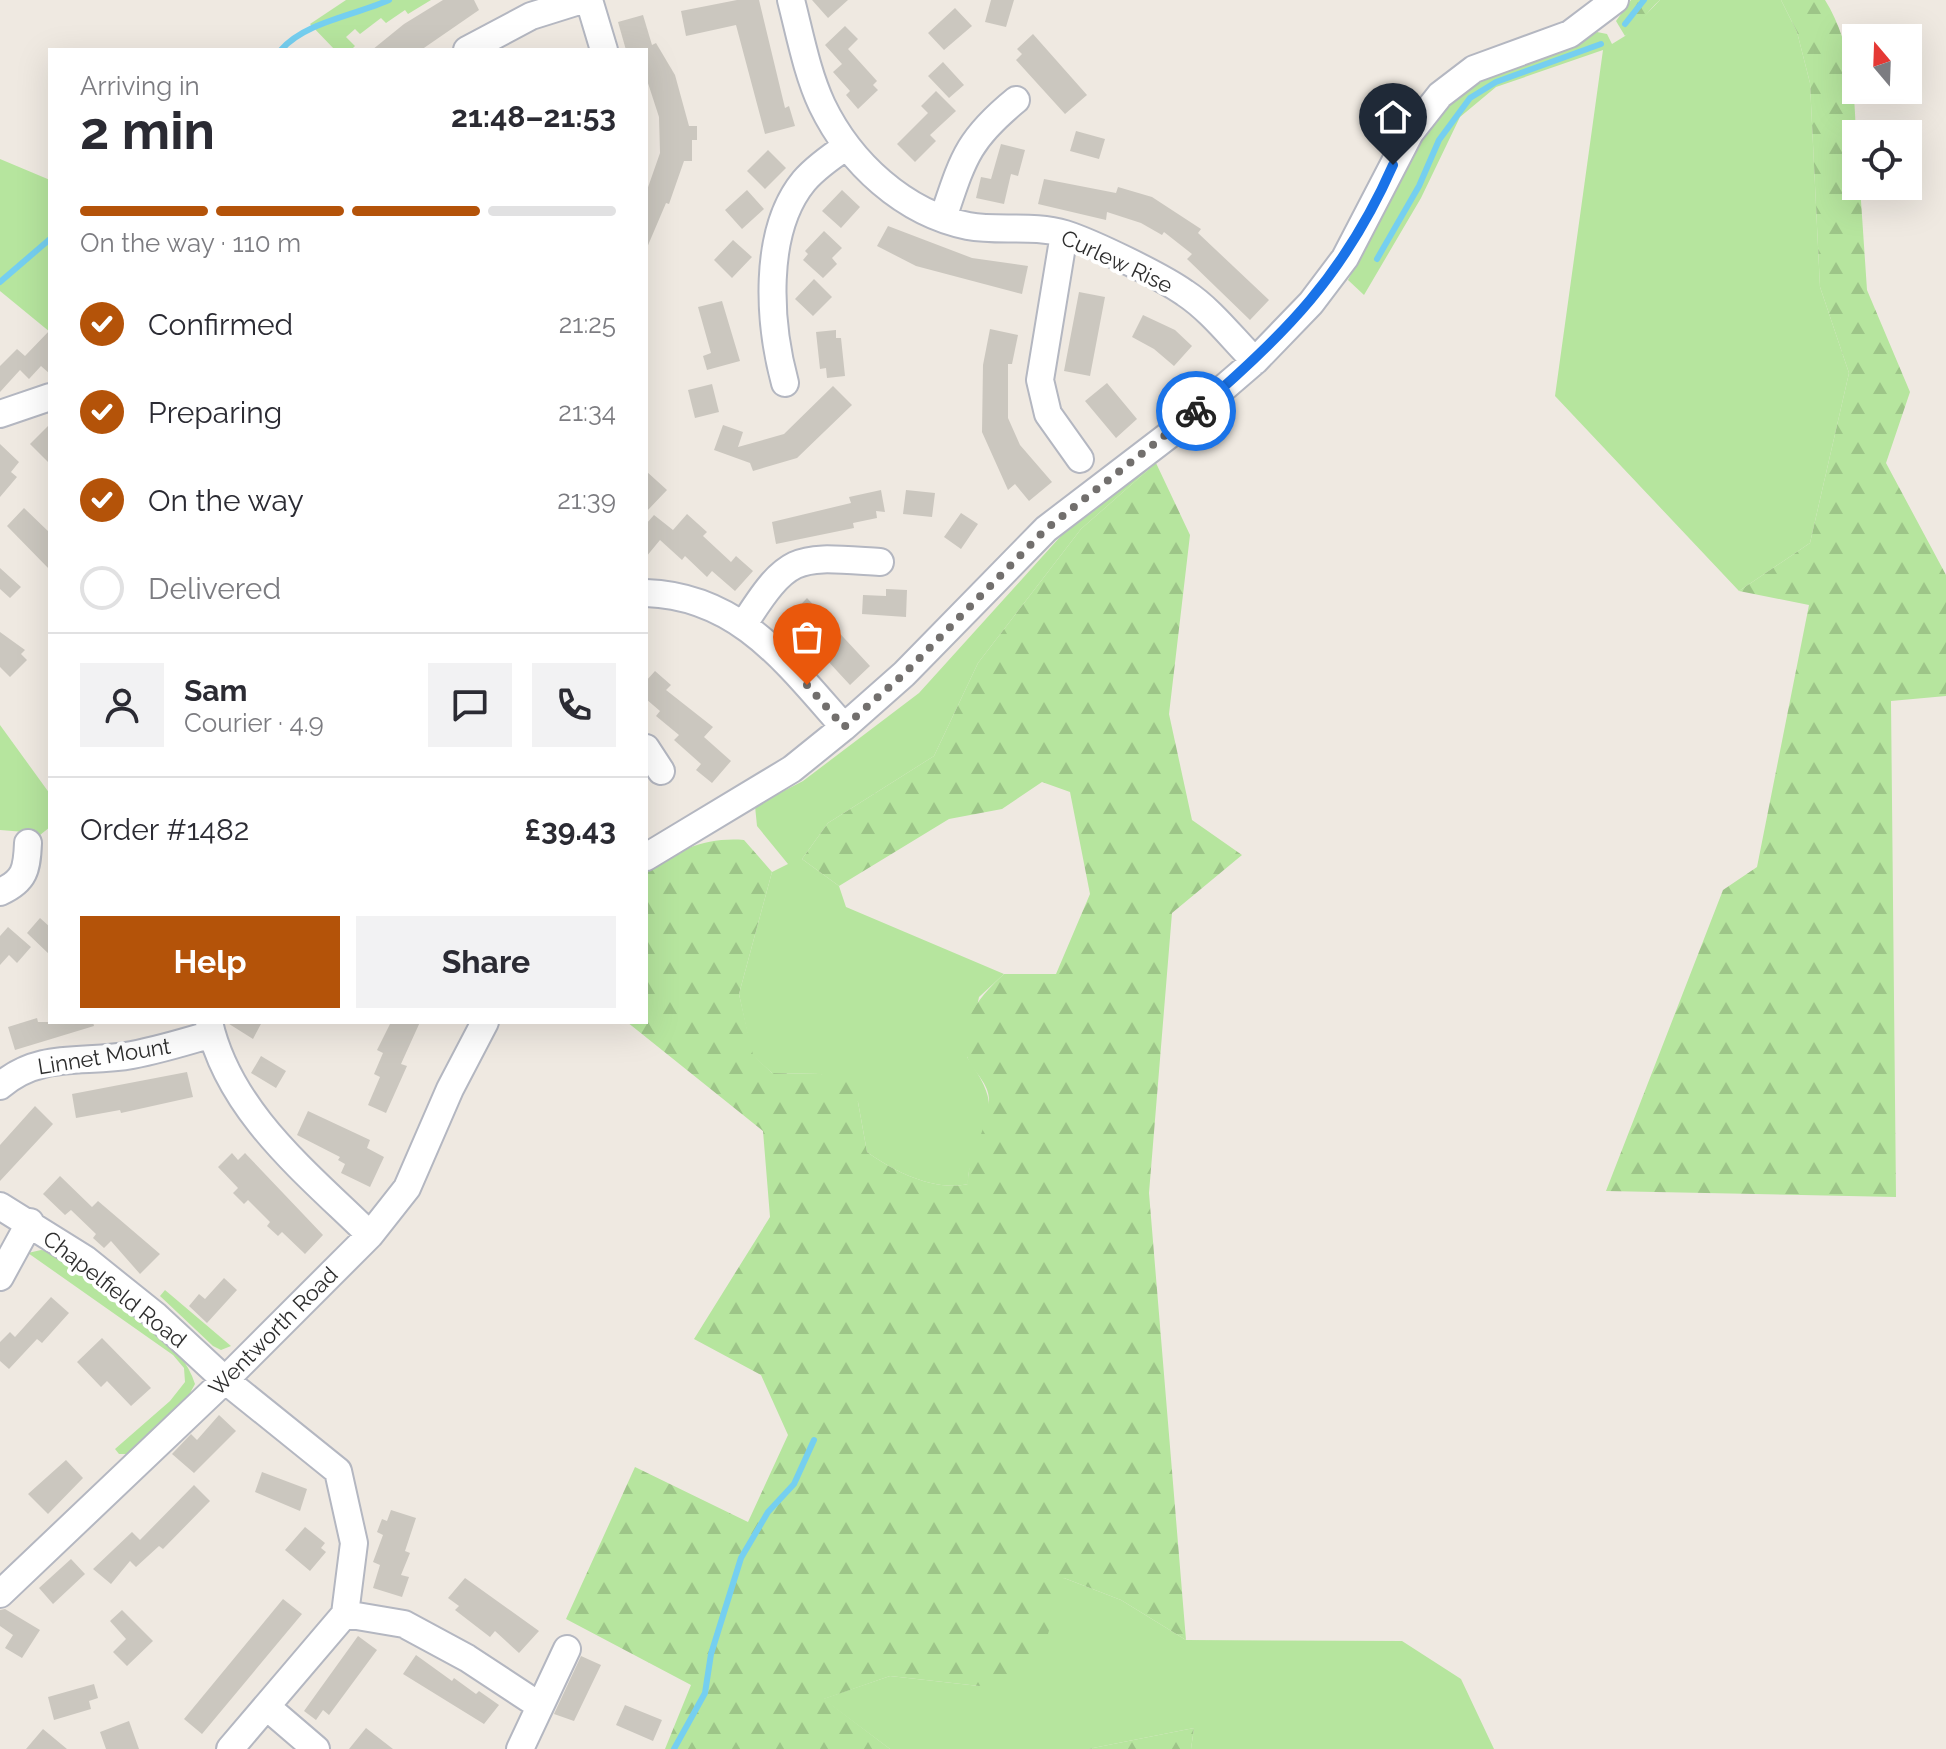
<!DOCTYPE html>
<html lang="en">
<head>
<meta charset="utf-8">
<style>
  body { margin:0; font-family:Raleway,sans-serif; background:#f2f2f3; color:#2b2b33; height:100vh; display:flex; flex-direction:column; font-size:30px; white-space:nowrap }
  * { box-sizing:border-box; margin:0 }
  p { font-size:26px; color:#7c7c81 }
  .icon { flex:none; width:44px; height:44px; fill:none; stroke:currentColor; stroke-width:2; stroke-linecap:round; stroke-linejoin:round }
  .map { position:relative; flex:1; overflow:hidden }
  .side { position:absolute; left:48px; top:48px; width:600px; height:976px; display:flex; flex-direction:column; background:#fff; border-radius:0px; box-shadow:0 8px 32px #0002 }
  .side>* { flex:none }
  .needle { width:52px; rotate:341deg }
  .fabs { position:absolute; left:1842px; top:24px; display:grid; gap:16px }
  .fabs a { display:grid; place-items:center; width:80px; height:80px; border-radius:0px; background:#fff; box-shadow:0 8px 32px #0002; font-size:40px }
  .pin { position:absolute; display:grid; place-items:center; width:68px; height:68px; color:#fff; margin:-82px -34px; border-radius:50% 50% 50% 0; rotate:-45deg; box-shadow:0 0 8px #0007 }
  .pin .icon { rotate:45deg }
  .courier { position:absolute; display:grid; place-items:center; width:80px; height:80px; margin:-40px; border:6px solid #1a73e8; border-radius:50%; background:#fff; color:#222; box-shadow:0 2px 10px #0007 }
  .head em { font-style:normal; font-weight:700 }
  .head div { display:flex; flex-direction:column-reverse }
  .head { display:flex; align-items:center; justify-content:space-between; height:136px; padding:0 32px }
  h1 { font-size:52px; font-weight:700; line-height:60px }
  .bar { display:grid; grid-template-columns:repeat(4,1fr); gap:12px 8px; align-content:center; height:96px; padding:0 32px }
  .bar i { height:10px; border-radius:6px; background:#e1e1e2 }
  .bar .current { background:#b45309 }
  .bar p { grid-column:span 4 }
  .line { display:flex; align-items:center; gap:20px; padding:0 32px; border-top:2px solid #e1e1e2 }
  .line div { flex:1 }
  .round { display:grid; place-items:center; flex:none; width:84px; height:84px; border-radius:0px; background:#f2f2f3 }
  ol { padding:0 32px; list-style:none }
  li { display:flex; align-items:center; gap:24px; height:88px }
  li p { margin-inline-start:auto }
  li .icon { padding:8px; border-radius:50%; background:#b45309; color:#fff; stroke-width:4 }
  li:last-child { color:#7c7c81 }
  li i { width:44px; height:44px; border:4px solid #e1e1e2; border-radius:50% }
  .cta { display:flex; gap:16px; margin-top:auto; padding:16px 32px }
  .cta a { flex:1; height:92px; border-radius:0px; background:#b45309; color:#fff; font-size:32px; font-weight:700; line-height:92px; text-align:center }
  .cta a+a { background:#f2f2f3; color:#2b2b33 }
  .map>svg:first-child { display:block }
  .grass { fill:#b6e59e }
  .forest { fill:url(#forest-firs) }
  .lines { fill:none; stroke-linecap:round; stroke-linejoin:round }
  .stream { stroke:#75cff0; stroke-width:6 }
  .building { fill:#cbc7bf }
  .minor-casing { stroke:#b4b7c1; stroke-width:30 }
  .minor { stroke:#fff; stroke-width:26 }
  .done { stroke:#726f6d; stroke-width:8; stroke-dasharray:0 14.4 }
  .route { stroke:#1a73e8; stroke-width:10 }
  .labels { text-anchor:middle; stroke-width:8; stroke-linejoin:round; paint-order:stroke }
  .street-label { font-size:22px; fill:#2e2e2e; stroke:#fff }
</style>
</head>
<body>
<div class="map">
<svg width="1946" height="1749" viewBox="0 0 1946 1749">
  <defs>
    <pattern id="forest-firs" width="22" height="20" patternUnits="userSpaceOnUse" patternTransform="scale(2)"><rect width="22" height="20" fill="#b6e59e"/><path d="M5 1l3.5 6h-7zM16 11l3.5 6h-7z" fill="#9dc588"/></pattern>
  </defs>
  <rect width="100%" height="100%" fill="#efe9e1"/>
  <path class="grass" d="M346,0H431L408,14L405,10L386,23L381,18L360,34L355,29L346,37L355,46L351,50H335L310,24Z
    M1660,0H1781L1797,32L1810,83L1820,287L1849,373L1810,543L1739,591L1555,396L1603,50L1496,87L1460,117L1421,198L1364,295L1348,280L1430,120L1472,83L1558,52L1597,32L1607,34L1612,44L1625,36Z
    M0,159L50,180V332L0,291Z
    M1156,463L1081,529L978,663L934,756L828,823L802,859L839,886L846,907L1004,974L979,997L967,1057C991,1093 997,1106 978,1149C972,1164 968,1167 968,1184C935,1192 893,1171 867,1152L858,1102L821,1074L772,1073L752,1055L739,994L772,872L788,864L757,826L755,806L803,781L919,693L1069,527Z
    M0,725L50,794V827L35,839L25,832L0,830Z
    M41,1250L56,1252C98,1284 180,1333 195,1384L189,1395L128,1454H119L115,1449L170,1401L185,1382L184,1368L173,1355L28,1253Z
    M165,1290L231,1346L221,1350L213,1346L160,1296Z
    M1064,1578L1121,1600L1186,1640L1402,1641L1461,1679L1494,1749H1191L1194,1728L1088,1749H890L823,1699L890,1676L979,1686Z"/>
  <path class="forest" d="M1631,0H1660C1646,12 1640,26 1625,36L1616,21Z
    M1781,0H1825C1859,55 1856,123 1856,186H1860L1867,290L1910,392L1886,463L1946,575V696L1891,701L1896,1197L1606,1191L1723,890L1757,867L1809,605L1739,591L1810,543L1849,373L1820,287L1810,83L1797,32Z
    M1156,463L1190,535L1169,714L1192,820L1242,855L1172,913L1149,1193L1186,1640L1121,1600L1064,1578L1038,1669L979,1686L890,1676L824,1699L890,1749H665L691,1685L566,1619L635,1467L748,1522L788,1435L761,1375L694,1339L770,1217L763,1131L627,1022H646V872C677,850 706,837 744,840L772,872L739,994L753,1055L772,1073L821,1074L848,1081L858,1102L867,1152C893,1171 935,1192 968,1184C967,1156 987,1132 989,1102C990,1084 975,1074 968,1059C953,1026 982,994 1004,974H1056L1090,894L1070,792L1042,782L1002,809L949,819L839,886L802,859L828,823L934,756L978,663L1081,529Z
    M1194,1728L1191,1749H1088Z"/>
  <g class="lines">
    <path class="stream" d="M1625,24L1644,0
      M281,50C305,22 356,15 389,0
      M1377,259L1419,186L1439,140L1470,98L1496,82L1601,44
      M0,282L50,239
      M674,1749L705,1693L711,1654L741,1558L768,1512L794,1484L814,1440"/>
  </g>
  <path class="building" d="M443,0H474L479,10L421,50H372L404,24Z
    M737,0H759L785,108L789,106L795,126L765,134L736,25L686,36L681,11Z
    M812,0H848L828,18Z
    M991,0H1014L1006,27L985,22Z
    M955,8L972,26L944,50L928,33Z
    M643,15L652,45L656,43L675,75L689,126H697V140H692V161H684L669,204L666,203L646,250V193L660,153L659,117L646,77V50H626L618,22Z
    M845,26L858,39L848,49L877,81L873,85L878,90L858,109L846,95L850,91L833,72L842,64L825,45Z
    M1033,34L1087,95L1065,114L1016,60L1022,54L1017,49Z
    M943,62L964,85L949,98L928,76Z
    M936,91L956,111L930,135L936,141L915,162L897,144L928,113L921,106Z
    M1076,131L1105,139L1099,159L1070,151Z
    M1001,144L1025,150L1018,176L1011,174L1004,204L976,198L981,177L991,179Z
    M768,150L786,168L765,189L747,171Z
    M1044,179L1116,193L1118,187L1152,197L1201,229L1198,233L1269,300L1250,320L1187,259L1192,254L1164,232L1162,235L1141,223L1107,212L1106,220L1038,204Z
    M747,190L764,209L742,229L725,210Z
    M842,190L860,207L841,228L822,211Z
    M888,226L972,258L1028,266L1022,294L916,266L877,246Z
    M824,231L842,248L832,258L837,264L823,278L803,260L808,254L805,251Z
    M733,240L752,257L732,278L714,260Z
    M814,279L832,297L813,316L795,299Z
    M1079,292L1105,297L1090,376L1064,371Z
    M722,301L740,361L707,370L703,356L711,353L698,307Z
    M1143,315L1175,330L1192,346L1174,366L1154,349L1132,337Z
    M990,329L1018,335L1012,364H1008V418L1020,445L1052,482L1029,501L1015,484L1008,490L982,432L983,365Z
    M50,330V374L41,366L29,379L20,370L0,392V366L17,349L25,356Z
    M836,330V338H841L845,376L827,378L826,368L820,369L816,332Z
    M1107,383L1137,419L1116,438L1085,401Z
    M712,384L719,412L695,418L688,390Z
    M833,386L852,405L797,458L753,471L750,463L714,450L723,425L743,432L738,447L784,434Z
    M50,424V464L30,444Z
    M0,444L19,462L11,472L17,477L0,497Z
    M646,471L667,490L646,512Z
    M881,490L885,512L876,511L877,518L853,523L854,528L776,544L772,522L851,503L849,497Z
    M906,490L935,493L932,517L903,514Z
    M24,508L50,533V570L7,526Z
    M961,513L978,524L961,549L944,537Z
    M687,514L707,532L703,536L731,562L736,556L753,571L735,591L712,571L707,577L685,556L682,560L660,540L646,557V524L654,515L673,530Z
    M0,568L21,587L10,598L0,589Z
    M886,589L907,590L906,617L862,614L863,595L886,596Z
    M807,598L870,666L850,685L788,618Z
    M0,632L25,650L21,654L27,660L10,677L0,667Z
    M655,671L671,685L666,690L713,727L704,737L731,761L712,783L696,770L701,764L674,740L679,735L656,716L660,711L646,699V681Z
    M40,918L50,927V955L27,933Z
    M8,927L31,947L17,963L9,955L0,965V936Z
    M37,1018L38,1022H93L94,1026L15,1050L8,1027Z
    M226,1022H262L253,1039Z
    M391,1022H420L401,1064L407,1066L386,1113L368,1105L380,1077L374,1074L383,1053L377,1050Z
    M261,1056L286,1071L276,1088L251,1073Z
    M187,1072L193,1097L121,1113L120,1110L76,1118L72,1094Z
    M35,1106L53,1124L0,1181V1145Z
    M308,1111L370,1140L367,1148L384,1157L370,1187L341,1173L345,1164L338,1160L340,1157L297,1135Z
    M232,1153L238,1160L245,1153L323,1235L305,1254L282,1232L278,1236L267,1226L270,1222L248,1200L244,1204L233,1193L238,1188L218,1167Z
    M60,1176L92,1207L98,1201L160,1254L140,1274L111,1241L104,1248L93,1238L96,1234L71,1210L65,1215L43,1194Z
    M224,1278L237,1290L207,1323L189,1306L199,1294L205,1299Z
    M51,1297L69,1313L42,1343L37,1339L9,1369L0,1361V1342L10,1332L15,1337Z
    M102,1338L151,1388L131,1406L107,1381L101,1387L77,1362Z
    M219,1415L236,1431L194,1473L172,1454L191,1434L197,1440Z
    M66,1460L83,1478L48,1514L28,1494Z
    M262,1472L307,1489L300,1511L255,1492Z
    M194,1485L210,1501L163,1549L159,1546L136,1567L130,1561L111,1584L93,1569L132,1532L140,1540Z
    M391,1510L416,1518L405,1551L410,1553L401,1575L409,1577L402,1597L373,1588L380,1565L373,1562L383,1535L377,1532L382,1519L387,1521Z
    M305,1527L325,1543L321,1548L326,1552L310,1571L285,1550Z
    M71,1559L85,1574L53,1604L39,1588Z
    M465,1578L539,1631L519,1653L495,1631L490,1637L455,1610L459,1606L448,1598Z
    M283,1599L302,1614L202,1734L184,1719Z
    M5,1609L40,1630L22,1658L5,1648L13,1635L0,1626V1610Z
    M122,1610L153,1641L127,1666L113,1652L126,1639L110,1621Z
    M358,1636L377,1650L329,1715L323,1710L316,1720L304,1711Z
    M416,1655L452,1681L454,1678L476,1694L479,1691L499,1705L484,1724L403,1674Z
    M581,1656L601,1665L574,1721L554,1714Z
    M94,1684L98,1698L89,1701L91,1709L54,1720L48,1697Z
    M625,1705L662,1720L653,1741L616,1725Z
    M129,1721L139,1749H106L100,1732Z
    M366,1728L393,1749H349Z
    M43,1729L67,1749H26Z"/>
  <g class="lines">
    <defs>
      <path id="minor" d="M589,0L604,50
        M791,0C800,35 807,73 822,105C850,163 904,213 968,226C1000,232 1033,224 1065,234C1093,243 1161,276 1185,293C1211,310 1233,339 1255,361
        M467,50L531,16L582,0
        M943,218C963,159 967,140 1016,100
        M1064,234L1040,380L1048,414L1080,459
        M785,383C769,324 762,232 804,181C816,167 832,156 847,146
        M0,414L50,397
        M646,593C739,596 787,663 844,727
        M744,624C790,551 798,557 880,562
        M646,748L661,771
        M646,857L792,769L844,727L904,674L1046,529L1169,435L1255,361L1311,303L1345,258L1410,133L1440,95L1474,69L1570,34L1615,0
        M0,892C25,881 27,869 28,843
        M209,1022C229,1112 307,1173 370,1235
        M0,1086C40,1051 85,1064 132,1055C159,1050 185,1042 212,1034
        M0,1206L85,1259L156,1316L225,1380L338,1471L354,1543L345,1614L230,1749
        M0,1277L30,1222
        M0,1594L225,1380L370,1235L407,1188L450,1089L485,1022
        M345,1614L404,1624L467,1658L540,1706
        M267,1707L316,1749
        M520,1749L567,1649"/>
    </defs>
    <use href="#minor" class="minor-casing"/>
    <use href="#minor" class="minor"/>
  </g>
  <g class="lines">
    <path class="done" d="M807,685L844,727L904,674L1046,529L1196,411"/>
    <path class="route" d="M1196,411C1286,334 1345,274 1393,165"/>
  </g>
  <g class="labels">
    <g class="street-label">
      <text transform="translate(1117 261) rotate(25)" y="8">Curlew Rise</text>
      <text transform="translate(104 1056) rotate(-9)" y="8">Linnet Mount</text>
      <text transform="translate(115 1289) rotate(38)" y="8">Chapelfield Road</text>
      <text transform="translate(273 1331) rotate(-45)" y="8">Wentworth Road</text>
    </g>
  </g>
</svg>
<div class="fabs">
<a><svg class="needle" viewBox="-14 -14 28 28"><path d="M0-13l5 13h-10z" fill="#e53935"/><path d="M0 13l5-13h-10z" fill="#7c7c81"/></svg></a>
<a><svg class="icon" aria-label="locate" viewBox="0 0 24 24"><circle cx="12" cy="12" r="6"/><path d="M12 2v4M12 18v4M2 12h4M18 12h4"/></svg></a>
</div>
<div class="pin" style="left:807px;top:685px;background:#ea580c"><svg class="icon" aria-label="bag" viewBox="0 0 24 24"><path d="M5 8h14l-1 12H6zM9 8a3 3 0 0 1 6 0"/></svg></div>
<div class="pin" style="left:1393px;top:165px;background:#1f2937"><svg class="icon" aria-label="home" viewBox="0 0 24 24"><path d="M3 11l9-7 9 7M6 9v11h12V9"/></svg></div>
<div class="courier" style="left:1196px;top:411px"><svg class="icon" aria-label="bike" viewBox="0 0 24 24"><circle cx="6" cy="16" r="4"/><circle cx="18" cy="16" r="4"/><path d="M6 16l4-8h5l3 8M10 8l3 8H6M13 5h3"/></svg></div>
<section class="side">
<div class="head"><div><h1>2 min</h1><p>Arriving in</p></div><em>21:48–21:53</em></div>
<div class="bar"><i class="current"></i><i class="current"></i><i class="current"></i><i></i><p>On the way · 110 m</p></div>
<ol>
<li><svg class="icon" aria-label="check" viewBox="0 0 24 24"><path d="M5 12l5 5 9-10"/></svg>Confirmed<p>21:25</p></li>
<li><svg class="icon" aria-label="check" viewBox="0 0 24 24"><path d="M5 12l5 5 9-10"/></svg>Preparing<p>21:34</p></li>
<li><svg class="icon" aria-label="check" viewBox="0 0 24 24"><path d="M5 12l5 5 9-10"/></svg>On the way<p>21:39</p></li>
<li><i></i>Delivered</li>
</ol>
<div class="line" style="height:144px"><a class="round"><svg class="icon" aria-label="person" viewBox="0 0 24 24"><circle cx="12" cy="8" r="4"/><path d="M4 21q1-7 8-7t8 7"/></svg></a><div><b>Sam</b><p>Courier · 4.9</p></div><a class="round"><svg class="icon" aria-label="chat" viewBox="0 0 24 24"><path d="M4 5h16v11H9l-5 4z"/></svg></a><a class="round"><svg class="icon" aria-label="phone" viewBox="0 0 24 24"><path d="M5 4h4l2 5-3 2q2 4 5 5l2-3 5 2v4C11 20 4 13 5 4z"/></svg></a></div>
<div class="line" style="height:104px"><div>Order #1482</div><b>£39.43</b></div>
<div class="cta"><a>Help</a><a>Share</a></div>
</section>
</div>
</body>
</html>
